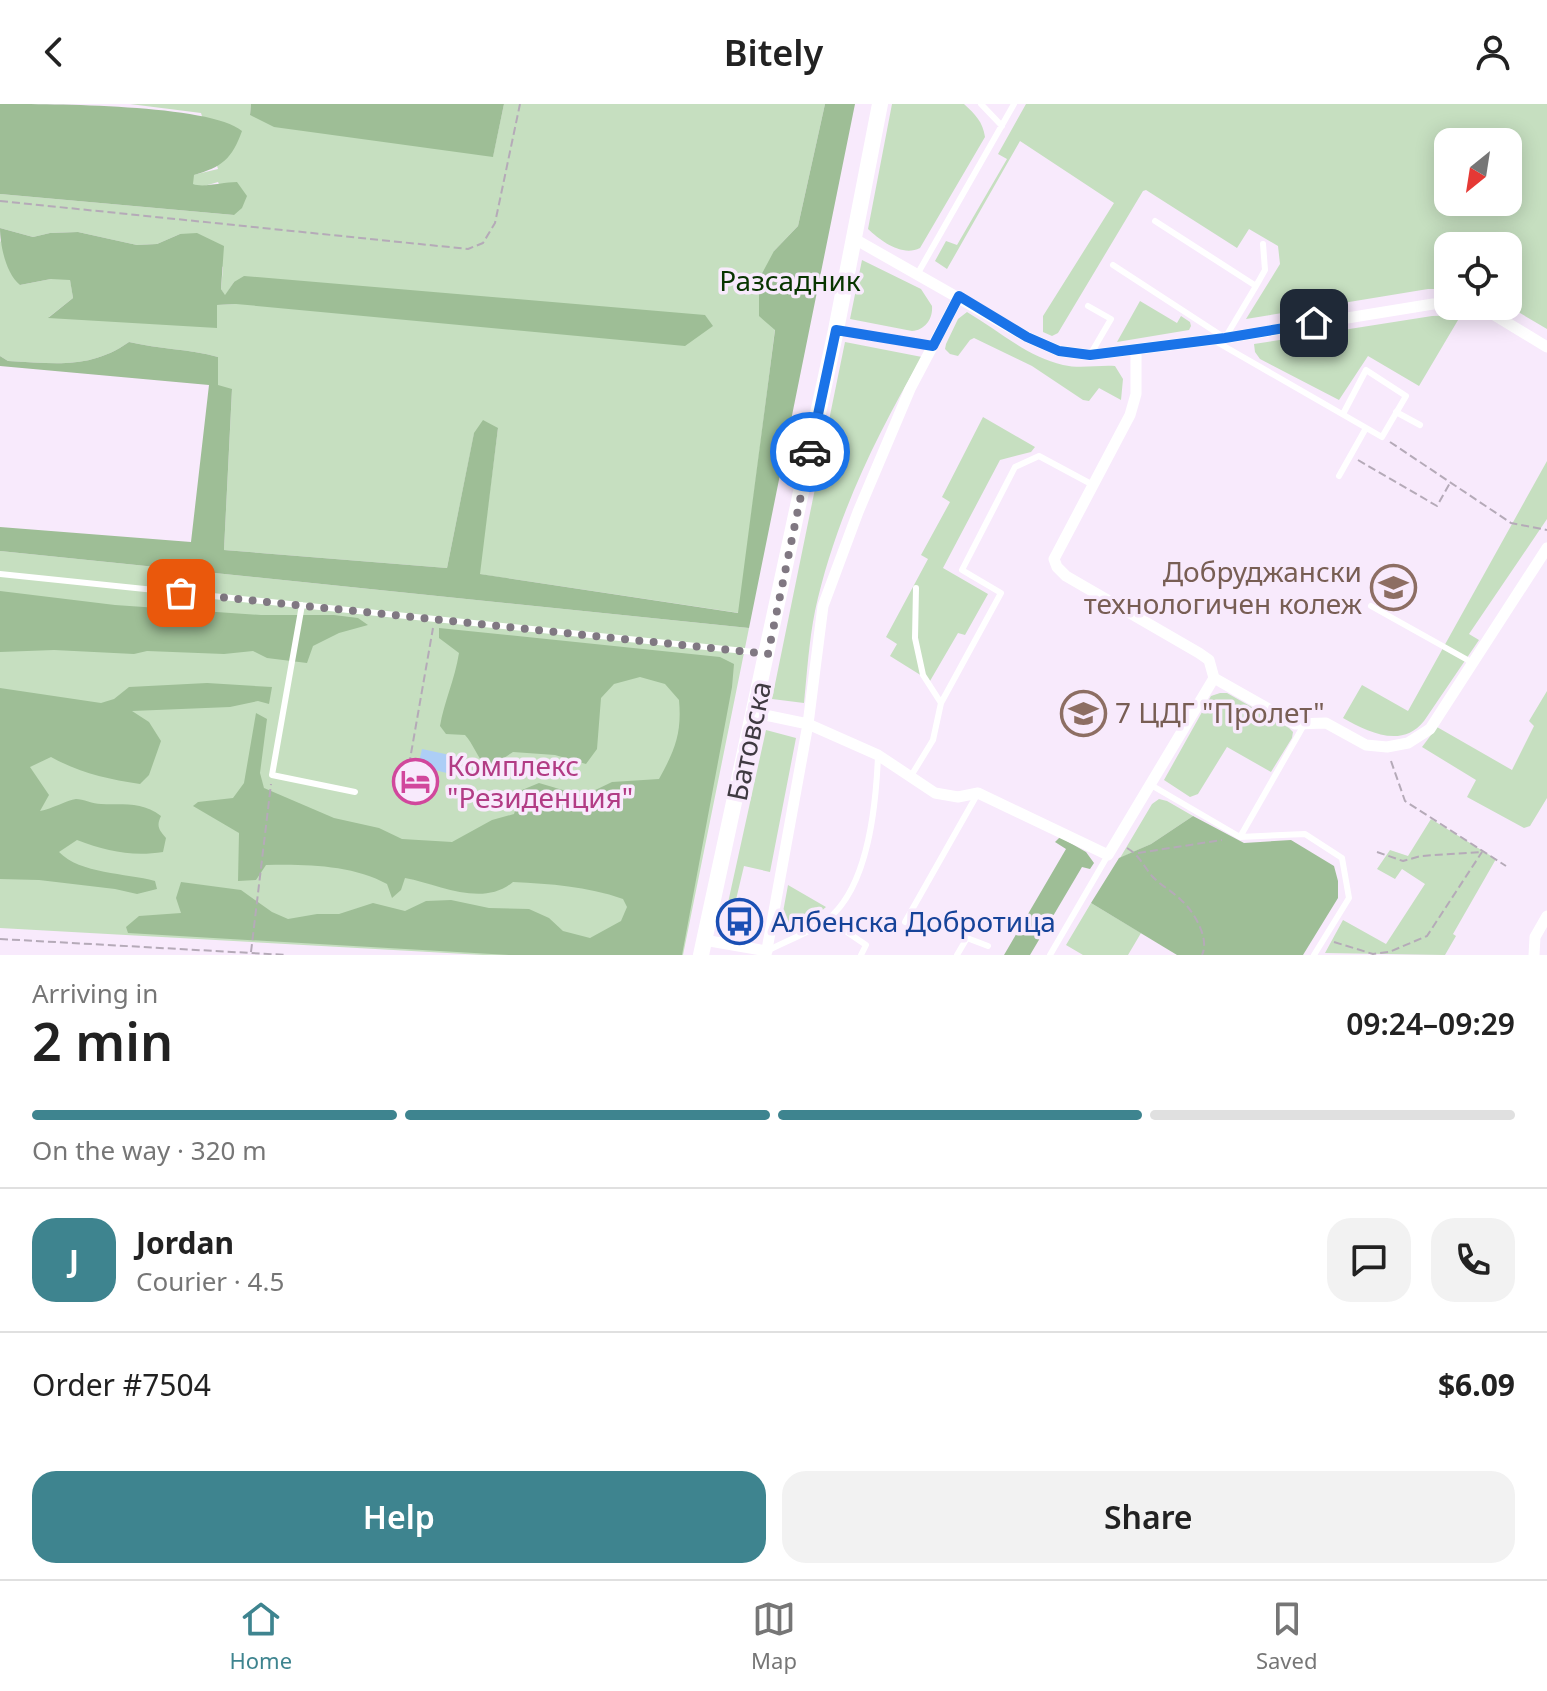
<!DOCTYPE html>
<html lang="en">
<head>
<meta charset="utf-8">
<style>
  body { margin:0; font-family:"Noto Sans",sans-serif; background:#f2f2f2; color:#222; height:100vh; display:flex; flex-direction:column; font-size:30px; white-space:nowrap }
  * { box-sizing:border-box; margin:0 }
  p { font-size:26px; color:#767676 }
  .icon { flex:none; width:44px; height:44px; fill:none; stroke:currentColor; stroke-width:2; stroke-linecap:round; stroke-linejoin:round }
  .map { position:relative; height:851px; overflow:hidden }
  .sheet { display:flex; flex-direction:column; background:#fff; flex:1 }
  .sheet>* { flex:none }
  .needle { width:52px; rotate:210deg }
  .controls { position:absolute; left:1434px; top:24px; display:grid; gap:16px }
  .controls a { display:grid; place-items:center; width:88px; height:88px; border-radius:16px; background:#fff; box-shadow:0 4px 20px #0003; font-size:40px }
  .pin { position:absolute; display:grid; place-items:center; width:68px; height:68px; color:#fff; margin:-34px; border-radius:16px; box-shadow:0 4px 12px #0006 }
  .courier { position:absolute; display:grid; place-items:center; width:80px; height:80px; margin:-40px; border:6px solid #1a73e8; border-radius:50%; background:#fff; color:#222; box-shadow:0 2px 10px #0007 }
  .overview em { font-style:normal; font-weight:600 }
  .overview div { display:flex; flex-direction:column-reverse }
  .overview { display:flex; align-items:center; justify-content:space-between; height:136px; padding:0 32px }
  h1 { font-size:52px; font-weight:600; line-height:60px }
  .bar { display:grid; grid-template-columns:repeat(4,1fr); gap:12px 8px; align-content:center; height:96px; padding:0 32px }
  .bar i { height:10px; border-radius:6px; background:#e0e0e0 }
  .bar .selected { background:#3e848f }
  .bar p { grid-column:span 4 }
  .line { display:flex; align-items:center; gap:20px; padding:0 32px; border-top:2px solid #e0e0e0 }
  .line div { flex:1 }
  .round { display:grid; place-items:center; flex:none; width:84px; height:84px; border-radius:24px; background:#f2f2f2 }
  .button { display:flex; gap:16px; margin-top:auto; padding:16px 32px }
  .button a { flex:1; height:92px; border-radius:24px; background:#3e848f; color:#fff; font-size:32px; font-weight:600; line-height:92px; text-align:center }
  .button a+a { background:#f2f2f2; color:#222 }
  header { display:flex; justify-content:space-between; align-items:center; height:104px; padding:0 32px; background:#fff; font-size:36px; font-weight:600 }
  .menu { display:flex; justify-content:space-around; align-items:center; height:112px; border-top:2px solid #e0e0e0; background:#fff; font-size:22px; color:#767676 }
  .menu a { display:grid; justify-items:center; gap:4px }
  .menu .selected { color:#3e848f }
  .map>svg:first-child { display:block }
  .green { fill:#c6dfc0; fill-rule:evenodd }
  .forest { fill:#9ebe96 }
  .water { fill:#adcef6 }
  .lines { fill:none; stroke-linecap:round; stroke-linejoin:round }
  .path { stroke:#b5aab8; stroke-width:2; stroke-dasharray:8 4; stroke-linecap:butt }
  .lane { stroke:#fff; stroke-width:6 }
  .street { stroke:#fff; stroke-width:11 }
  .secondary { stroke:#fff; stroke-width:16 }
  .done { stroke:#807882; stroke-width:8; stroke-dasharray:0 14.4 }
  .route { stroke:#1a73e8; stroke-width:10 }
  .labels { text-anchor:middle; stroke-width:7; stroke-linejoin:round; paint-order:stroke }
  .park-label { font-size:28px; fill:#083500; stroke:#f8eafc }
  .education-label { font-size:28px; fill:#785e54; stroke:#f8eafc; text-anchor:end }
  .street-label { font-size:28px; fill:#3f3a41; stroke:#f8eafc }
  .hotel-label { font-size:28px; fill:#b23c85; stroke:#f8eafc; text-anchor:start }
  .transit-label { font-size:28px; fill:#164399; stroke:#f8eafc; text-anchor:start }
</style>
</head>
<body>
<header><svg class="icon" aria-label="back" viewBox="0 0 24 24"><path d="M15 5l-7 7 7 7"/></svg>Bitely<svg class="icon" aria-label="person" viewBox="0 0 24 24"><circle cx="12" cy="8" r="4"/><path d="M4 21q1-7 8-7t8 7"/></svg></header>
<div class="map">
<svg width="1547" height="851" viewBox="0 0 1547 851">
  <rect width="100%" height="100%" fill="#f8eafc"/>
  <path class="green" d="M130,0H251L250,11L493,52L504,0H825L798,122L774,147L775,225L739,509L479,470L498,324L474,330L447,464L224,446L232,286L218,282V253C189,245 159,245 129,238C89,266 54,259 8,257L0,252V136L20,181L51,175H70L73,194L49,213L217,223V201L236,200L234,178L225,192L221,185L223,163L180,130L157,140L137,141L78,128L50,129L33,133L0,124V90L234,111L218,78L201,83L193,81V71L218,65L201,9Z
    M892,0H964C975,10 983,18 985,33L920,144C902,153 881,137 868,125Z
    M1026,0H1547V225L1508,202V142H1448V185H1428L1246,215L1280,160L1278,142L1249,125L1237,144L1146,86L1143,87L1058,229L1052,232L1043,228V212L1114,99L1020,37L947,165L935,157L946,137L957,141L1007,55L998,50ZM1448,38H1508V98H1448Z
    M862,156L921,185L932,202C933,215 925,226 912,227L850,215Z
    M1140,197L1177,219L1181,212L1190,218L1191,222L1189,226L1117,238Z
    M967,208C998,226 1027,253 1063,261C1080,265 1097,261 1115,262L1123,275L1121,296L1099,284L1089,297L1083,296L1032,262L974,234L970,236L958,252L950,250L945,245L946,240L958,215Z
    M1461,211L1419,282L1368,252L1339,296L1260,255L1255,248L1254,240L1432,212Z
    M845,238L922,253C875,333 835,416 815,507C809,537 807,569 804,599L772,595Z
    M983,313L1035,343L1031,348L1000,356L943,464L988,490L965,531L958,529L930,577L890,552L897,540L886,533L928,455L921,451L950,398L942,393Z
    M1547,357V415L1469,530L1479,536L1424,617C1402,645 1368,628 1343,614L1362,581L1408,607Z
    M0,447L749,524L683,851H483L0,824Z
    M1547,587V694L1530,722L1524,724L1467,693L1476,676L1422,643L1437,623L1512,666L1534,622L1529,617Z
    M1220,589H1227L1289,624L1293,628L1292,634L1271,668L1227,643L1198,690L1190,693L1164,676L1211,592Z
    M766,626L796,634L770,768L744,762L734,804L761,811L757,833L722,826Z
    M1159,695L1167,697L1193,712L1151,740L1120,754L1152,700Z
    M1431,715L1496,755L1453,830L1456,832L1445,851L1325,849L1343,816L1386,840L1425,780L1402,765L1395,775L1377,765L1390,746L1408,752Z
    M788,781L826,803C812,816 800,819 781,819Z
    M1091,799L1141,829L1128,851H1083L1066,841Z"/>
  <path class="forest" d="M0,0C50,0 210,0 242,27C232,55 222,63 194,71L193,80C203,84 223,78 237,78L247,92L242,104L234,111L0,90Z
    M251,0H504L493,53L274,23L250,11Z
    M825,0H855L749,524L0,447V423L191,438L209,281L0,262V252L8,257C54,259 89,266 129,238C159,245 189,245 218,253V281L232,285L224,446L447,464L474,329L483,316L498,324L480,470L738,509L775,226L759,212V175L774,147L798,122Z
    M0,124L33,133L50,129L78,128L137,141L157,140L180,130L197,129L224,142L221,185L225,191L234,178L244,172L705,211L713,222L685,242L236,200L217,201V224L48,214L73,194L70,176L51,175L20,181C6,170 0,141 0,124Z
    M0,487L115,501L261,511H334L358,514L368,521L339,529L313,542L307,559L267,554L253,547L224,550L147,547L134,550L54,546L0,548Z
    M439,524L720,553L734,560L732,583L682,851H509L128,829L126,823L139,812L181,809L176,794L181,778L241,786L272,808L288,815L317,810H339L373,799L405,807L426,797L451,796L489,804L529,805L549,814L563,827L590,834L621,817L627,803L623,795C586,782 551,780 513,778C482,804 439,780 405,774L401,786L392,794L387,780C353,761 305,760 266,761L256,776L238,777L239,729L193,702L198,698L233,694L244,679L256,609L267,615L260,669L264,684L334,714L379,724L402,735L452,738L492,716L514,710L522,686L539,679L583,692L612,678L659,675C675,646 682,629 679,596L665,580L640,573L614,580L601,594L597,645L586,660L555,651L513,648L489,664C478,657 475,642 465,631L446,630L440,622C444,598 455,575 459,549L439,534Z
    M207,579L272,583L269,600L258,597L230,603L132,607L149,618L161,637L149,671L140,680C107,675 80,669 51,653L30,663L49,691L40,707C52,705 67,696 76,695C83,695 93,700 101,700C123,701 142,697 161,712C156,722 159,726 166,734L163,748C132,753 106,747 77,736L59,748C80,770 126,769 155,777L157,785L137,790L115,785L39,776L0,775V584L101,599L114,595L129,583Z
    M1193,712L1244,739L1291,736L1334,762L1338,777V794L1303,851H1177L1091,799L1119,754L1151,740Z
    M1060,733L1086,748L1094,759L1090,765L1082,763L1030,851H1004L1066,745L1055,738Z"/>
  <path class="water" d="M422,645L459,653L455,671L418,662Z"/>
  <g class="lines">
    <path class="path" d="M0,97L468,145L483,139L495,119L520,0
      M1390,338L1511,419L1547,426
      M1358,356L1437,402L1450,379
      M1391,657L1405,697L1506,762
      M409,661L433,524
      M1127,744C1139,751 1143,761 1152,772C1160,781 1172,787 1181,796C1194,807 1210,835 1202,851
      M1377,748L1403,757L1421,752L1481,748
      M1138,749L1222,736
      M0,835L287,851
      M1334,838L1373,850L1389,848L1427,832L1482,748
      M251,848L271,680"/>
    <path class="lane" d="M981,0L1002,22
      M1113,161L1225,234L1256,182L1155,117
      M918,169L1014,0
      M1256,182L1265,166L1263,140
      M1088,202L1111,215L1090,251
      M839,226L933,242
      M1215,237L1382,333L1406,292L1366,266L1343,310
      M1396,308L1420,321
      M1339,372L1366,324
      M0,470L764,549
      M916,484L915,534L923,571L941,599
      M302,501L272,671L355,688
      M1371,502L1473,559
      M911,672L933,636L941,599L1001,489L962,466L1015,363L1039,352L1093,381
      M1151,681L1240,733L1305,730L1342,754L1349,794L1314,851
      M1240,733L1305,619
      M828,815L866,841L861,851
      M905,818L978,689
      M767,847C786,837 811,828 828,815C869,782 876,700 878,652
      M957,851L967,834L988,842
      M1050,851L1108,751"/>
    <path class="street" d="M853,134L1027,233L1059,247L1090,251L1225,234L1433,200H1448
      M1469,202L1491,209L1547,243
      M1214,574L1295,620L1326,619L1366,641L1387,643L1408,639L1430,625L1547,444
      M755,609L808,620L878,651L935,689L958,693L978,689L1108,751L1214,574L1209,556L1199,549L1066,472L1057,463L1054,455L1130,311L1136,290V246
      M704,836L767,847
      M766,851L808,620L823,502L858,408L910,285L959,192
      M1534,851L1535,833L1547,812"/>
    <path class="secondary" d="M701,851L836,226L880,0"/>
  </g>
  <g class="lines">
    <path class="done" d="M181,489L768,550L810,348"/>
    <path class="route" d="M810,348L836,226L933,242L959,192L1027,233L1059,247L1090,251L1225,234L1314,219"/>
  </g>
  <defs>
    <symbol id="university-ring" viewBox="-11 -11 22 22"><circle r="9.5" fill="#f8eafc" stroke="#8d6e63" stroke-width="1.5"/><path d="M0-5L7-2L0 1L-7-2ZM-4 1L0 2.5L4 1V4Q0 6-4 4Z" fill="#8d6e63"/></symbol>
    <symbol id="school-ring" viewBox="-11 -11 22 22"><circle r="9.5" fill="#f8eafc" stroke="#8d6e63" stroke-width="1.5"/><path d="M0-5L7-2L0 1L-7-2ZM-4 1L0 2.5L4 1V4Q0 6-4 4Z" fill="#8d6e63"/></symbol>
    <symbol id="hotel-ring" viewBox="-11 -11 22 22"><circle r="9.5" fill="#f8eafc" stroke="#d1479c" stroke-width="1.5"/><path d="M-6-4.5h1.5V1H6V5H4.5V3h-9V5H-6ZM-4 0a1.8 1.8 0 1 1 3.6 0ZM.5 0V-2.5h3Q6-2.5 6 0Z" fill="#d1479c"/></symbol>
    <symbol id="bus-ring" viewBox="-11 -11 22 22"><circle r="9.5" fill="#f8eafc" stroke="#1a4fb4" stroke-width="1.5"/><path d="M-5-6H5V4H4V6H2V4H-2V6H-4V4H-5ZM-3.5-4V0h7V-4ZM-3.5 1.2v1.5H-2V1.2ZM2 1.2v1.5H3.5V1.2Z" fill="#1a4fb4"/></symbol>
  </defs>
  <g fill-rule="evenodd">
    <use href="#university-ring" x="1368" y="458" width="51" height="51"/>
    <use href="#school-ring" x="1058" y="584" width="51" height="51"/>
    <use href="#hotel-ring" x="390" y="652" width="51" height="51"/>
    <use href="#bus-ring" x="714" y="792" width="51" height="51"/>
  </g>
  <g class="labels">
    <g class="park-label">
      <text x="790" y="187">Разсадник</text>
    </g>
    <g class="education-label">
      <text x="1362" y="478">Добруджански<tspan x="1362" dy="32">технологичен колеж</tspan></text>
      <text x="1115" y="619" text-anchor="start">7 ЦДГ "Пролет"</text>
    </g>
    <g class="street-label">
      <text transform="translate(749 637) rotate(-78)" y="10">Батовска</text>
    </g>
    <g class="hotel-label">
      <text x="447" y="672">Комплекс<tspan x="447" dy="32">"Резиденция"</tspan></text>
    </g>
    <g class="transit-label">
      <text x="771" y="828">Албенска Добротица</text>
    </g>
  </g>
</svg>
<div class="controls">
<a><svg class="needle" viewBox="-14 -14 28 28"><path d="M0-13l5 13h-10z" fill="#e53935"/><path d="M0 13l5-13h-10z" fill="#767676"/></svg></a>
<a><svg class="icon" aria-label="locate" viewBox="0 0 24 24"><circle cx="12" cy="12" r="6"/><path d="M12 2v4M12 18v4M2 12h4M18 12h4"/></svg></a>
</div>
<div class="pin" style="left:181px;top:489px;background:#ea580c"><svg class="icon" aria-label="bag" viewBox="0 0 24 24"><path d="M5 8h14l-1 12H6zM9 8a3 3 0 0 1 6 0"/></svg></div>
<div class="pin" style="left:1314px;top:219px;background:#1f2937"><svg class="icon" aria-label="home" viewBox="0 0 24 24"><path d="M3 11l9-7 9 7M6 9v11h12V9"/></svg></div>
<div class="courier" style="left:810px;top:348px"><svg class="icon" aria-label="car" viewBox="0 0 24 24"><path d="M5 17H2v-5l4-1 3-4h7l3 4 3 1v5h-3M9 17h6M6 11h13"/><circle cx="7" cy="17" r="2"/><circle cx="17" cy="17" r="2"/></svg></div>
</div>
<section class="sheet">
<div class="overview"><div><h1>2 min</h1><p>Arriving in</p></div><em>09:24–09:29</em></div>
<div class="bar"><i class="selected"></i><i class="selected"></i><i class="selected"></i><i></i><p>On the way · 320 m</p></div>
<div class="line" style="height:144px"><b class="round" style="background:#3e848f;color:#fff">J</b><div><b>Jordan</b><p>Courier · 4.5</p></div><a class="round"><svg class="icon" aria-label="chat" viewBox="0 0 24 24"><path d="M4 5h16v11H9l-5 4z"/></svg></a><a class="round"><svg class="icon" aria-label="phone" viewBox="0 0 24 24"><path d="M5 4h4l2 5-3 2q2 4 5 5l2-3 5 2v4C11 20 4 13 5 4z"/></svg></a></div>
<div class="line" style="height:104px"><div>Order #7504</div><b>$6.09</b></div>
<div class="button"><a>Help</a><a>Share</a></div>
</section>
<nav class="menu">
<a class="selected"><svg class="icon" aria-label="home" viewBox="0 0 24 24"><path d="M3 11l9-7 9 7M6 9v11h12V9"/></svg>Home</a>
<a><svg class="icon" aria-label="map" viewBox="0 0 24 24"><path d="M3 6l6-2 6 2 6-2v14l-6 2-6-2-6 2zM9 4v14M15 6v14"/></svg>Map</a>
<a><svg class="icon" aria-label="saved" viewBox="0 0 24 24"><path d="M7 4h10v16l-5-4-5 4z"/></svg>Saved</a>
</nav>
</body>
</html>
